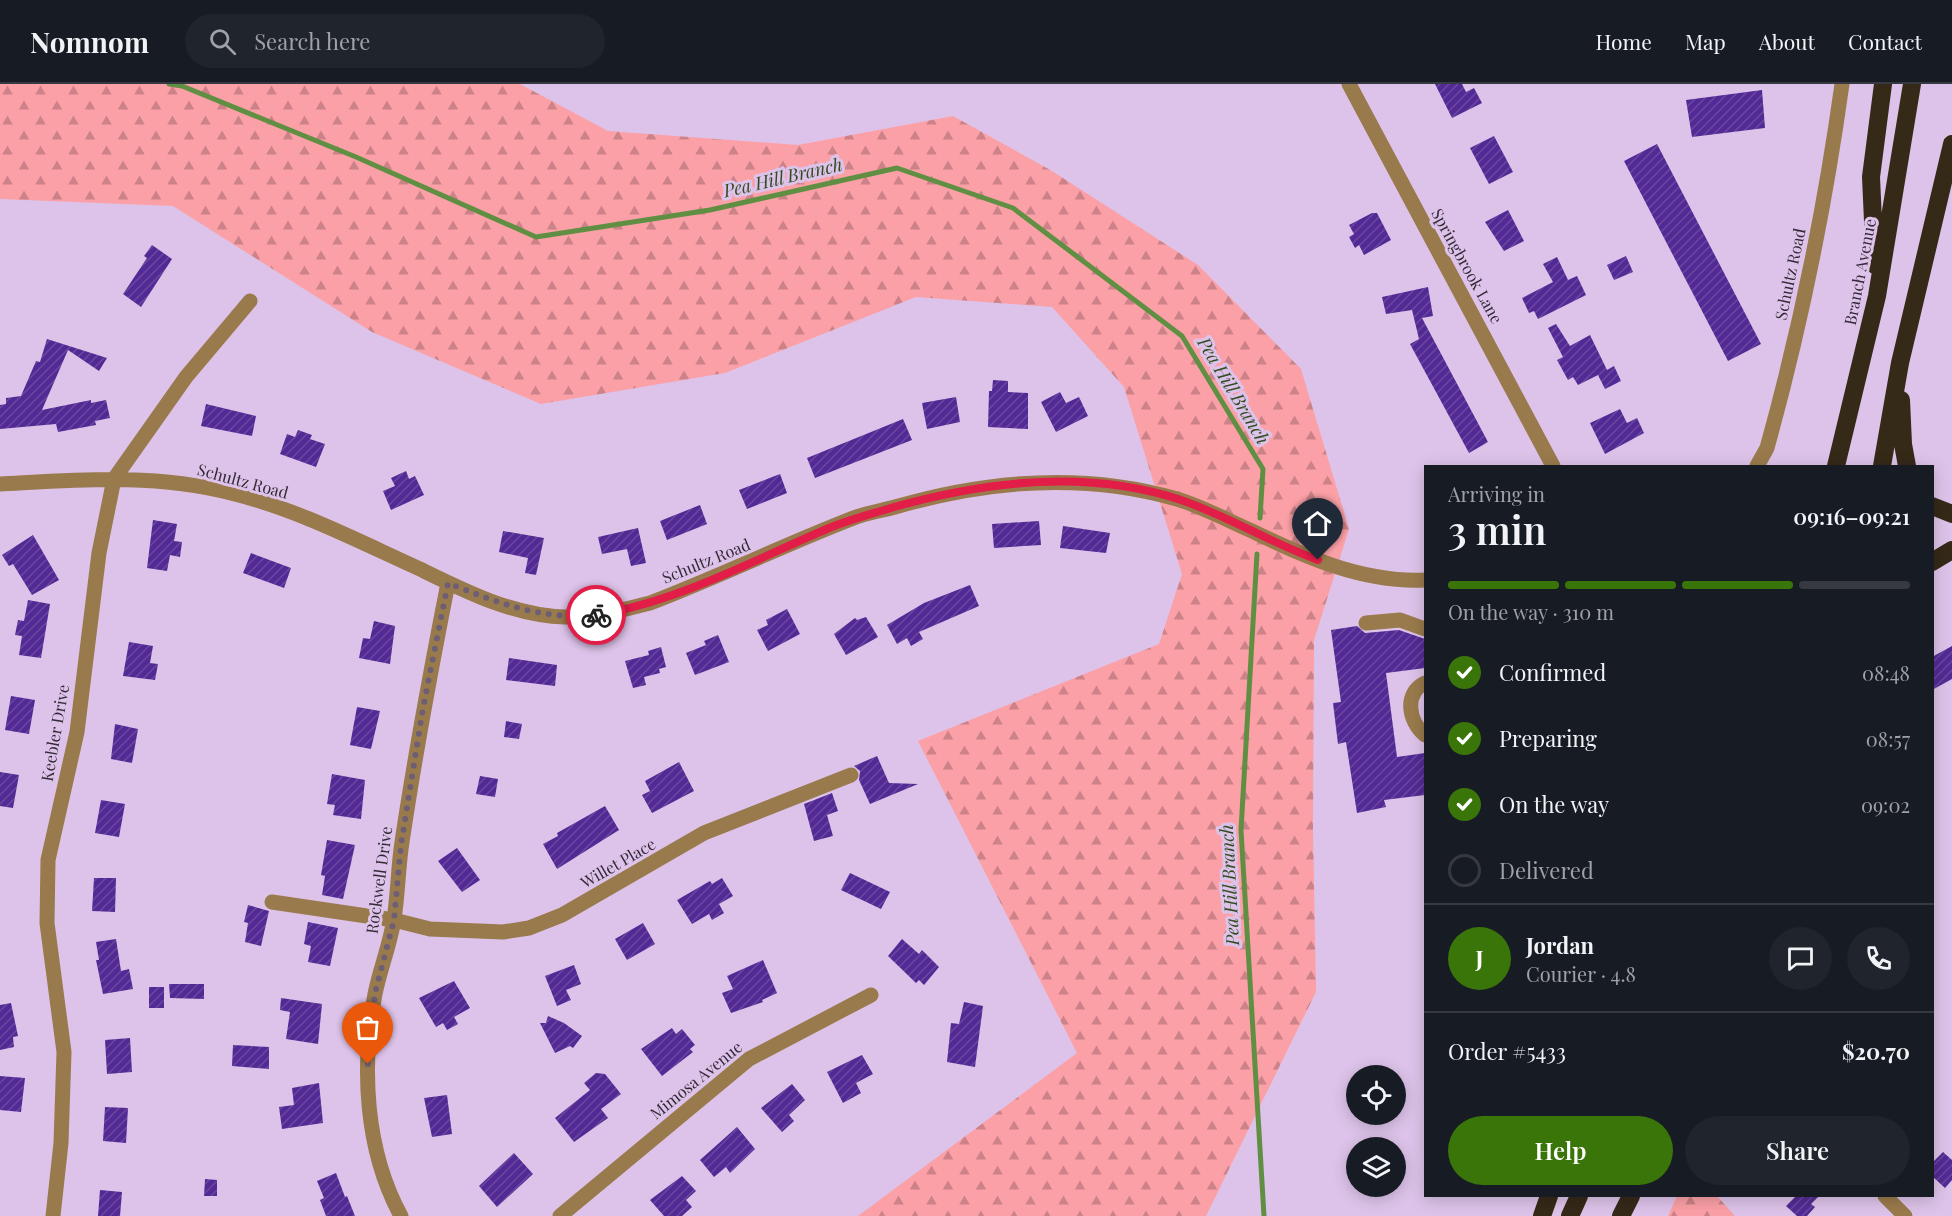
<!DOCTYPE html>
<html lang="en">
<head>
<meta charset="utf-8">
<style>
  body { margin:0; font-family:"Playfair Display",serif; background:#20242c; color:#f1f3f6; height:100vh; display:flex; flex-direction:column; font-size:22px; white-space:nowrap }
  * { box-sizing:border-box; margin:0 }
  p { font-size:20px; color:#9ea1a6 }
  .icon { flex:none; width:33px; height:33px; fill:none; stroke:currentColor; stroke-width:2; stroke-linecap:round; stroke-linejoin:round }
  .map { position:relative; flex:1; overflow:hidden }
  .drawer { position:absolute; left:1424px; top:381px; width:510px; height:732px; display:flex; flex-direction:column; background:#171b24; border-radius:0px; box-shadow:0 3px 15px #0003 }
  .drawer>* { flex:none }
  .controls { position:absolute; left:1346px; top:981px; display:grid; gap:12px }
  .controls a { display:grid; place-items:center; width:60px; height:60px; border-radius:50%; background:#171b24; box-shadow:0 3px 15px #0003; font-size:30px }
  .pin { position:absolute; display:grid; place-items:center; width:51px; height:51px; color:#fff; margin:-62px -26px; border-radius:50% 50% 50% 0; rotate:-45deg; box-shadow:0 0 6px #0007 }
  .pin .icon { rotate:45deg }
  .courier { position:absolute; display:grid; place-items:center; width:60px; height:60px; margin:-30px; border:4px solid #e11d48; border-radius:50%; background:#fff; color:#222; box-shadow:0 2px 8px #0007 }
  .overview em { font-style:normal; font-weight:600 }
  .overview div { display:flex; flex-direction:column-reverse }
  .overview { display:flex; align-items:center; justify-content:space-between; height:102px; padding:0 24px }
  h1 { font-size:39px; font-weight:600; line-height:45px }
  .bar { display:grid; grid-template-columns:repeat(4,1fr); gap:9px 6px; align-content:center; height:72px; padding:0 24px }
  .bar i { height:8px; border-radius:4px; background:#363941 }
  .bar .selected { background:#3a7509 }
  .bar p { grid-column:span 4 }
  .line { display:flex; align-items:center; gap:15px; padding:0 24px; border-top:2px solid #363941 }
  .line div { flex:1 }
  .round { display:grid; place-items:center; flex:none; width:63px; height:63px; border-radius:32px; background:#20242c }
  ol { padding:0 24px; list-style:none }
  li { display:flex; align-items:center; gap:18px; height:66px }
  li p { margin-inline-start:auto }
  li .icon { padding:6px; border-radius:50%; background:#3a7509; color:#fff; stroke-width:4 }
  li:last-child { color:#9ea1a6 }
  li i { width:33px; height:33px; border:3px solid #363941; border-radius:50% }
  .button { display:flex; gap:12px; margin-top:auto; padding:12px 24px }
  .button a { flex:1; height:69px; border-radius:36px; background:#3a7509; color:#fff; font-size:24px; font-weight:600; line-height:69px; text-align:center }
  .button a+a { background:#20242c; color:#f1f3f6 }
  header { display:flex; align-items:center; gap:36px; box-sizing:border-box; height:84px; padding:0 30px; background:#171b24; border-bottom:2px solid #363941 }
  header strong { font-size:28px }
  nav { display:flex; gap:33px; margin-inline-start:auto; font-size:21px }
  .search { width:420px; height:54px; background:#20242c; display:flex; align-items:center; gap:15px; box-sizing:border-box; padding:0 21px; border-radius:33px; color:#9ea1a6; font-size:22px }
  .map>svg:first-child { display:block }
  .forest { fill:url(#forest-firs) }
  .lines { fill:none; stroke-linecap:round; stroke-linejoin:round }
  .stream { stroke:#608f43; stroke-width:5 }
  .building { fill:url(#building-hatch) }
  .minor { stroke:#997a4c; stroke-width:15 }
  .highway { stroke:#352918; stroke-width:18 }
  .done { stroke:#6e5e75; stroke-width:6; stroke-dasharray:0 10.8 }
  .route { stroke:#e11d48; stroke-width:8 }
  .labels { text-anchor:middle; stroke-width:6; stroke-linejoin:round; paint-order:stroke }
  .street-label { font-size:16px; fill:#322836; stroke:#ddc3e9 }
  .water-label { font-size:18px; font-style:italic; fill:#304c20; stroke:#ddc3e9 }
</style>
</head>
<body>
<header>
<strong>Nomnom</strong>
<div class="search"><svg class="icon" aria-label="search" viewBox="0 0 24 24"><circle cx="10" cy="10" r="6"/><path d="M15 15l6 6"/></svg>Search here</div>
<nav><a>Home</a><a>Map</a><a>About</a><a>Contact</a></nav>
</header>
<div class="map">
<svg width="1952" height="1132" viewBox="0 0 1952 1132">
  <defs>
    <pattern id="forest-firs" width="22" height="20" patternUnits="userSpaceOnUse" patternTransform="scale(1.5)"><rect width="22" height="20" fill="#fba0a6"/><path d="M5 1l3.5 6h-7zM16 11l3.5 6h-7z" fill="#cc8288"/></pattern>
    <pattern id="building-hatch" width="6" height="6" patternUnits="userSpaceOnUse" patternTransform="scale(1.5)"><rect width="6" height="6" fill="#532a95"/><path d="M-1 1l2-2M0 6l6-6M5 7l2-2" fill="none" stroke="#69489e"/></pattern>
  </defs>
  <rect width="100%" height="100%" fill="#ddc3e9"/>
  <path class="forest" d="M0,0H520L608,47L798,61L953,32L1052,87L1198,181L1301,285L1349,445L1314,556L1313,745L1316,908L1206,1132H858L1077,969L918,657L1159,560L1182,490L1124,303L1052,223L916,213L725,289L541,320L372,248L173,122L0,115Z
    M1677,1112H1717L1735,1132H1668Z"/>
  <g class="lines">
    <path class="stream" d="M169,0L182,2L356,73L536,153L710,126L897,84L1013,124L1182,252L1263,385L1260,434
      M1257,470L1241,746L1264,1132"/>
  </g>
  <path class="building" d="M1435,0H1462L1466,8L1474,4L1482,19L1452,34Z
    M1762,6L1765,44L1692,53L1686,16Z
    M1494,52L1513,88L1489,100L1470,64Z
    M1657,60L1761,260L1728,277L1624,77Z
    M1508,126L1524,157L1504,167L1485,138Z
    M1372,129H1377L1391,156L1364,171L1359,161L1355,164L1349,153L1354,150L1349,141Z
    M152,161L172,175L141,223L123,210L147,174L144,172Z
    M1626,172L1633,188L1614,196L1607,181Z
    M1557,173L1568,196L1577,192L1586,211L1538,235L1534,227L1529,229L1522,214L1553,198L1543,180Z
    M1428,203L1433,232L1422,234L1488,358L1469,369L1410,260L1419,255L1412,226L1386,230L1382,213Z
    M1556,240L1570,262L1590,251L1607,286L1614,282L1621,297L1605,305L1598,291L1578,301L1573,293L1568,296L1557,276L1563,273L1548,244Z
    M47,255L107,274L99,287L68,266L42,326L91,316V319L106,316L110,334L95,337L96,341L58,348L56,340L0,345V321L6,320V314L21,312L36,277L40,278Z
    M993,296L1008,297V308L1028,309V345L988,343L989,307H992Z
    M1060,308L1066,319L1079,313L1088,332L1056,348L1041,318Z
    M956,313L960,338L927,345L922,319Z
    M206,320L256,332L252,352L201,342Z
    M1620,325L1627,339L1637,334L1644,349L1605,370L1590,339Z
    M903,335L912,356L815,394L807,374Z
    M298,346L312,351L310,355L325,360L316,383L280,370L287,350L295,353Z
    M406,387L409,395L415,392L424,411L391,426L383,407L395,402L391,394Z
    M780,390L787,409L747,425L739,406Z
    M700,421L707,440L667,456L660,437Z
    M153,436L177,440L174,457L182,458L180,473L170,471L167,487L147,484Z
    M1039,437L1041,461L994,464L992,440Z
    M1063,442L1110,449L1106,469L1060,464Z
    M638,444L646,479L631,482L627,465L602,470L598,453Z
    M503,447L544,454L536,491L525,489L528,474L499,468Z
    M33,451L59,496L32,511L13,480L9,482L2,471Z
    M251,469L291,484L284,504L243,489Z
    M970,501L979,522L919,548L923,555L911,562L907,554L897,560L887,541L924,519Z
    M28,516L50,520L41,574L19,571L22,552L15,551L18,536L24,537Z
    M787,525L800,550L768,567L757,546L768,541L766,536Z
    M866,533L878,553L846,571L834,550L855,534L857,536Z
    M374,537L395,542L390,580L359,574L363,554L370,555Z
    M1357,542L1365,549L1399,546L1425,555V584L1386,589L1397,673L1425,669V711L1384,716L1386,723L1357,729L1346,658L1338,660L1333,619L1341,618L1331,546Z
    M718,551L729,578L695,591L686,569L706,561L704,557Z
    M129,558L153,562L150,579L158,580L155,596L123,592Z
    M1952,562V595L1932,606V573Z
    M661,563L666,583L659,585L660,589L644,593L646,601L633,604L625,577L649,571L648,567Z
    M509,574L557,581L555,602L506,596Z
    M11,612L35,616L29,650L5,646Z
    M357,623L380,627L371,665L350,661Z
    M506,637L522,640L519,655L504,653Z
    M115,640L138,645L132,679L111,675Z
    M877,672L889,699L918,700L870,720L859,696L860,687L854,682Z
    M679,678L694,707L652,729L642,711L650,707L645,697Z
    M0,688L19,691L13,724L0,722Z
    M332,690L365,696L361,735L333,731L335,721L327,720Z
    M480,692L498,695L495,713L476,710Z
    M832,709L838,727L827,731L833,752L814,757L804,720Z
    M101,716L125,720L119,753L95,749Z
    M605,722L619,746L557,785L543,760L558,752L557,749Z
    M327,756L355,761L343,815L322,811L325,792L321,791Z
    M457,764L480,796L462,808L438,777Z
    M850,789L890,808L881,825L841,806Z
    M94,794H116L115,828L92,827Z
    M722,794L733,812L719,820L724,829L712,836L709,830L692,840L677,816L710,797L712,800Z
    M248,821L269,827L261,862L245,858L248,839L244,838Z
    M308,838L338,844L330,882L308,878L311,862L304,860Z
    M643,839L655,860L627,876L615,855Z
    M116,855L121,887L129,885L133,905L103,910L96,876H99L96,858Z
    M902,855L919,870L922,866L939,883L924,901L919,896L916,899L888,872Z
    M763,876L777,909L762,916L763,918L731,929L722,909L733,905L727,892Z
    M574,881L581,900L566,906L571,916L557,922L545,892Z
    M454,897L470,924L454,933L458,940L447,946L443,939L436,943L419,914Z
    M169,900H204V915L170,914Z
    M149,903H164V924H149Z
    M281,914L322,920L318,960L286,955L290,928L280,926Z
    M964,918L983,922L975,983L947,978L951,939L959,940Z
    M11,919L18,952L13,953L14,963L0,966V921Z
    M548,932L564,939L582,952L573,964L570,962L555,969L540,939H546Z
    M672,944L676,950L682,945L695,961L690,965L693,968L662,992L641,965Z
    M130,954L132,988L107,990L105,956Z
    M233,961L269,963V985L232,982Z
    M862,971L873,990L856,999L861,1009L843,1019L827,988Z
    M596,989L605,990L621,1010L601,1025L608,1034L574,1058L555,1034L590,1006L584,999Z
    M0,992L25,994L21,1028L0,1026Z
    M319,999L323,1039L282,1045L279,1023L294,1021L292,1004Z
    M792,1000L805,1016L789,1031L794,1037L782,1048L761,1024Z
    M447,1011L452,1050L432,1053L424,1014Z
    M105,1023L128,1024L126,1059L103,1057Z
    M737,1043L755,1065L730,1089L726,1083L714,1093L700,1076Z
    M1943,1068L1952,1076V1096L1945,1104L1932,1092V1079Z
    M514,1069L533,1090L497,1123L479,1102Z
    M336,1089L345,1113L347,1112L355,1132H326L320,1116L324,1114L317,1097Z
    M682,1092L696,1107L686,1116L692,1123L682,1132H664L650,1116Z
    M205,1095L217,1096V1112H204Z
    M100,1106L122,1108L120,1132H98Z
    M1796,1112H1819L1811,1120L1815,1123L1807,1132H1797L1786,1122Z"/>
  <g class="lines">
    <path class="minor" d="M1349,0L1553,382
      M1757,382L1767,364C1800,245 1825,123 1842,0
      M0,400C77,396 155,389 231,409C297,425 358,457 420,485C465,507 514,532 565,533C594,534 623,526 650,519C718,493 784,461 851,435C865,429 881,427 895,423C988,396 1083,388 1177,415C1203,423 1227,436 1252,447C1305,473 1364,499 1425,496
      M1366,539L1400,536L1425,545
      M1425,599C1404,609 1408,637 1425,651
      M272,818L394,836L430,845L503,848L529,844L562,831L704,749L851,691
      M1885,1112L1905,1132
      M53,1132L61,1059L64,968L47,839L48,776L77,648L99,469L114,395L186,293L250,217
      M401,1132C365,1066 361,983 375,910C380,885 390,861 394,835C398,810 398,784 402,758C415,671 431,585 448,499
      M560,1132L749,975L871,911"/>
    <path class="highway" d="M1875,181L1871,93L1883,0
      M1901,316L1903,360L1907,382
      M1836,382L1877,212L1912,0
      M1882,382L1900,279L1952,60
      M1932,422L1952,430
      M1932,478L1952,466
      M1542,1132L1549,1112
      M1570,1132L1579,1112
      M1621,1132L1631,1112"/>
  </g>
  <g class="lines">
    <path class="done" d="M368,980L375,909L394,836L401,761L423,624L448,499C498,519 541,536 596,531"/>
    <path class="route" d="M596,531C677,518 754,476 829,444C851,435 872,430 894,423C987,397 1087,385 1181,416C1228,432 1271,459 1318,476"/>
  </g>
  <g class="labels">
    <g class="street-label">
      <text transform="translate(1467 182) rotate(61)" y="6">Springbrook Lane</text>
      <text transform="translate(1860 188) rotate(-79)" y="6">Branch Avenue</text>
      <text transform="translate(1790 190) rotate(-78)" y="6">Schultz Road</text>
      <text transform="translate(243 397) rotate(15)" y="6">Schultz Road</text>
      <text transform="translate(706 477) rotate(-22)" y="6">Schultz Road</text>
      <text transform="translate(55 649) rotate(-80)" y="6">Keebler Drive</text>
      <text transform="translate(618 779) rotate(-30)" y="6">Willet Place</text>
      <text transform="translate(379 796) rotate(-82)" y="6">Rockwell Drive</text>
      <text transform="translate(696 996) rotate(-39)" y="6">Mimosa Avenue</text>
    </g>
    <g class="water-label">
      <text transform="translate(783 94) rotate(-13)" y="6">Pea Hill Branch</text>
      <text transform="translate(1233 307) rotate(59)" y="6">Pea Hill Branch</text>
      <text transform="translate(1230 801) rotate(-93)" y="6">Pea Hill Branch</text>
    </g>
  </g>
</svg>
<div class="controls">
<a><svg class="icon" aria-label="locate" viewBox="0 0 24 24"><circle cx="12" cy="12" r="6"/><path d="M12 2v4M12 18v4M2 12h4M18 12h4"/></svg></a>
<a><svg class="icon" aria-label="layers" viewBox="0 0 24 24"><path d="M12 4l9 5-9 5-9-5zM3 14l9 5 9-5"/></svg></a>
</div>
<div class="pin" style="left:368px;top:980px;background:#ea580c"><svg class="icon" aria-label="bag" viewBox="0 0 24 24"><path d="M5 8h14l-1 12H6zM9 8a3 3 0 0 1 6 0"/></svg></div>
<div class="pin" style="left:1318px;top:476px;background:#1f2937"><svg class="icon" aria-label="home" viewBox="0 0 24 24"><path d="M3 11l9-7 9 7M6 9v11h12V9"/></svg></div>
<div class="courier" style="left:596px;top:531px"><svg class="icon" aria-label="bike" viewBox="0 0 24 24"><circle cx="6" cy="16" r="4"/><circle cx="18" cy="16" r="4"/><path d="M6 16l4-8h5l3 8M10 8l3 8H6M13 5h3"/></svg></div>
<section class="drawer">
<div class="overview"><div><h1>3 min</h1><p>Arriving in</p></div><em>09:16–09:21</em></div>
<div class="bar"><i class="selected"></i><i class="selected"></i><i class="selected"></i><i></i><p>On the way · 310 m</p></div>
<ol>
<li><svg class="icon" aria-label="check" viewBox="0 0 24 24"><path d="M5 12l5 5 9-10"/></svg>Confirmed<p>08:48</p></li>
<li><svg class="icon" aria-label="check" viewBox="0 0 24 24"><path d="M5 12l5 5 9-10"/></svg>Preparing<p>08:57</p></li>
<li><svg class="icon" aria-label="check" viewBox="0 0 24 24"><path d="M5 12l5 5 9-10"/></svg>On the way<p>09:02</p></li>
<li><i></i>Delivered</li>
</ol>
<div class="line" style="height:108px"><b class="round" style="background:#3a7509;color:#fff">J</b><div><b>Jordan</b><p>Courier · 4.8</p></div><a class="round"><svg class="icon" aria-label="chat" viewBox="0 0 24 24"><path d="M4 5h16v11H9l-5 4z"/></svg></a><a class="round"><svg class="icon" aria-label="phone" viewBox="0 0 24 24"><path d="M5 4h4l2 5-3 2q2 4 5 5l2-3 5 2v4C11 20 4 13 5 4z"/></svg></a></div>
<div class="line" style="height:78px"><div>Order #5433</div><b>$20.70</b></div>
<div class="button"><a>Help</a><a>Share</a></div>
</section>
</div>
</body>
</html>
